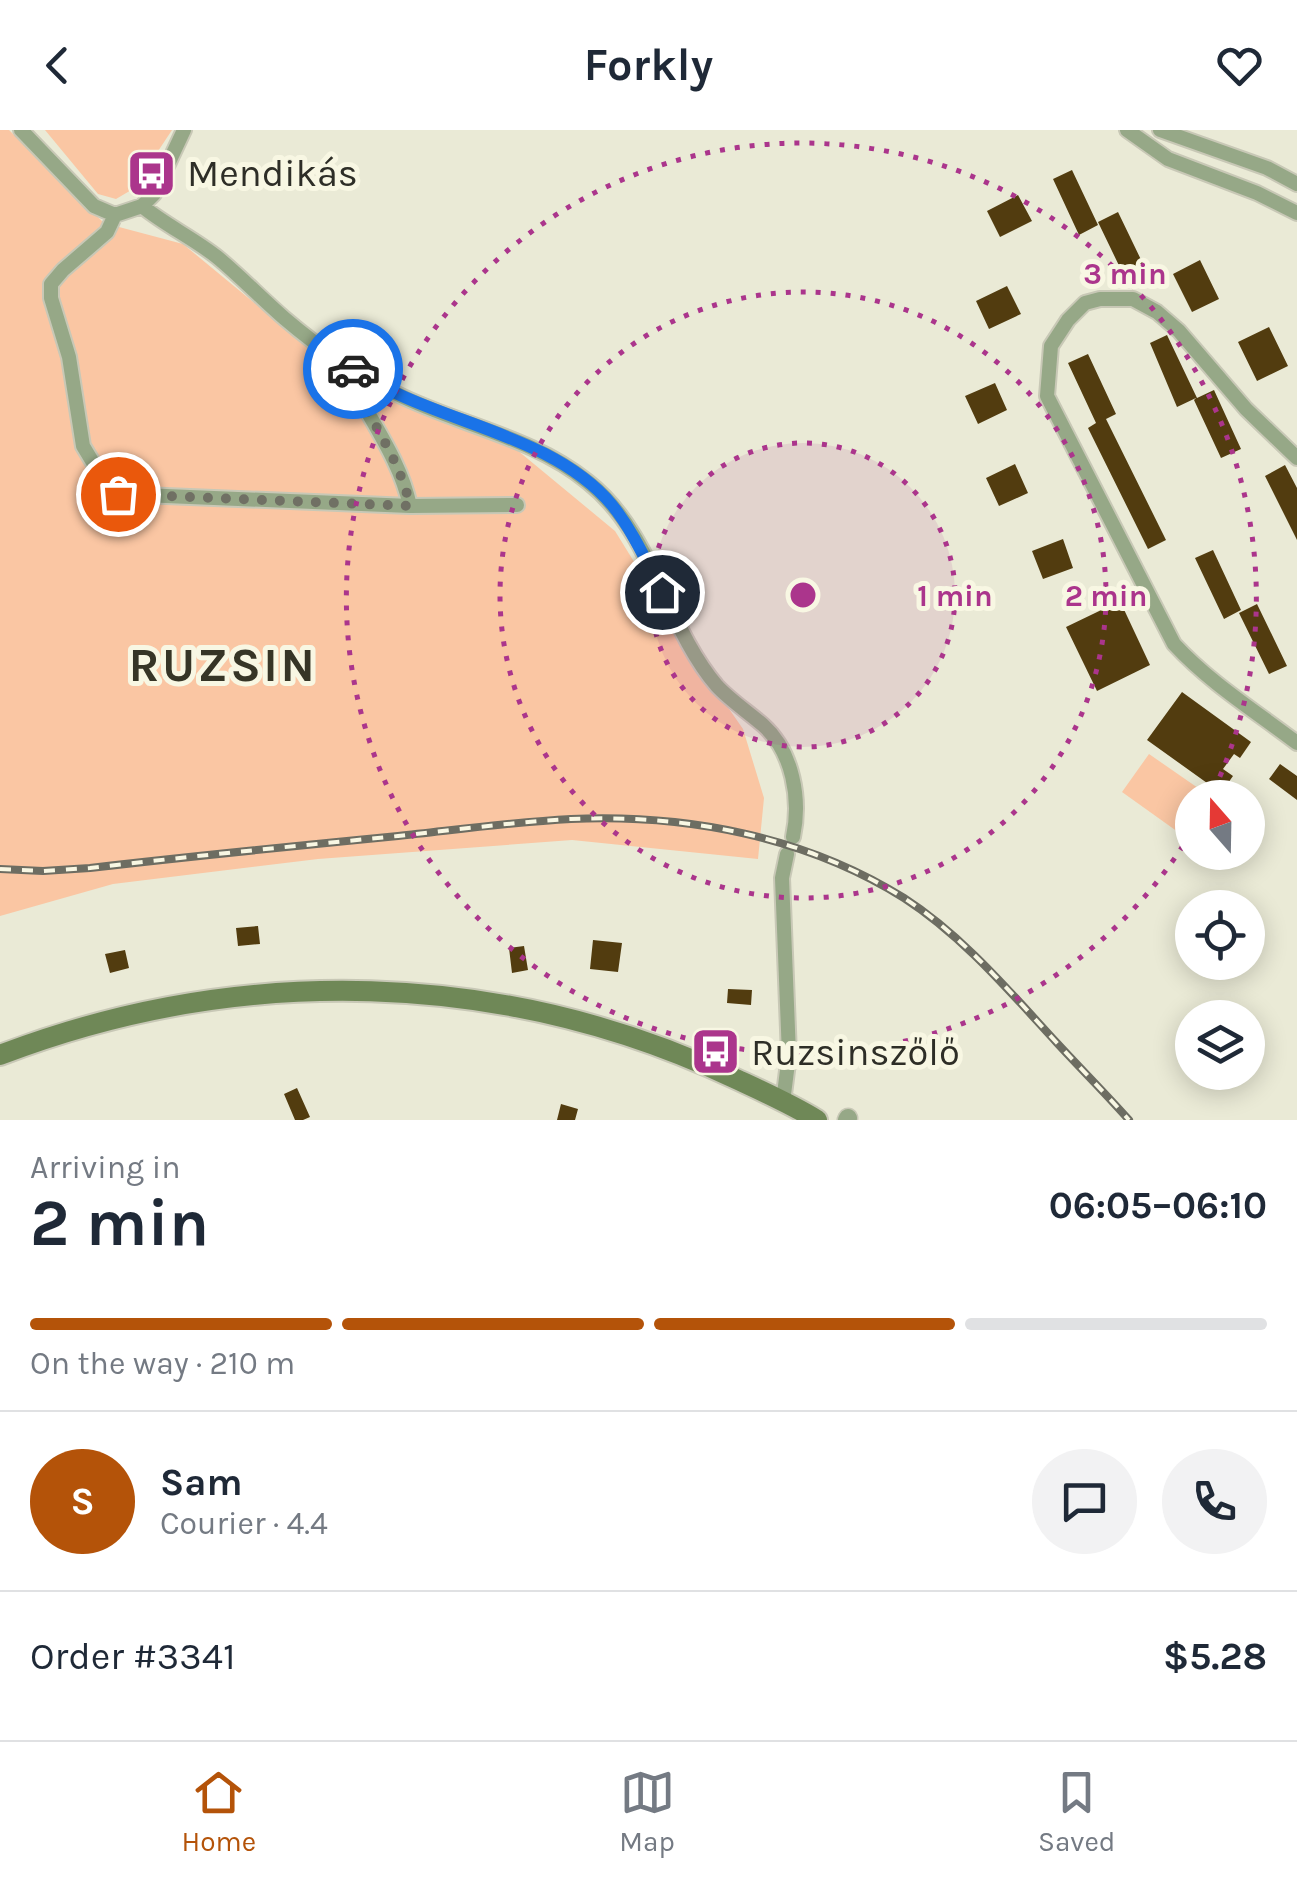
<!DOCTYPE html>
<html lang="en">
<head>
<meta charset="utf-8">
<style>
  body { margin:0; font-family:Karla,sans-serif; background:#f2f2f3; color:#1f2937; height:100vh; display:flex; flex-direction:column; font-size:38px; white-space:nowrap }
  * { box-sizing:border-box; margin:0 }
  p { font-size:32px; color:#747a83 }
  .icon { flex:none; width:55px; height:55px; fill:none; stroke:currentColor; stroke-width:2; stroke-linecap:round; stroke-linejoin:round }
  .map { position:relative; height:990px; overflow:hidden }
  .sheet { display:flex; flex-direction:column; background:#fff; flex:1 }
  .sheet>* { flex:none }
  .needle { width:65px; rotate:340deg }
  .fabs { position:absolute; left:1175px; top:650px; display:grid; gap:20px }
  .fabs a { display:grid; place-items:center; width:90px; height:90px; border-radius:50%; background:#fff; box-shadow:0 5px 25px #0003; font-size:50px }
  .pin { position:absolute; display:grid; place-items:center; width:85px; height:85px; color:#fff; margin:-42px; border:5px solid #fff; border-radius:50%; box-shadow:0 2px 10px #0007 }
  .courier { position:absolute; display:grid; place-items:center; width:100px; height:100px; margin:-50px; border:8px solid #1a73e8; border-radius:50%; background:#fff; color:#222; box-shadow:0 2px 12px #0007 }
  .head em { font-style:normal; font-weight:700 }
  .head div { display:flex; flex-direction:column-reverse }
  .head { display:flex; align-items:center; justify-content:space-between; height:170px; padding:0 30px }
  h1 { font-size:65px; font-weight:700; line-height:75px }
  .bar { display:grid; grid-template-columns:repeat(4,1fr); gap:15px 10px; align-content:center; height:120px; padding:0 30px }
  .bar i { height:12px; border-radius:8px; background:#e0e1e3 }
  .bar .selected { background:#b45309 }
  .bar p { grid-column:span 4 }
  .line { display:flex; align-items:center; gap:25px; padding:0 30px; border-top:2px solid #e0e1e3 }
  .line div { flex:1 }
  .round { display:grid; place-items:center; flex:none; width:105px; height:105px; border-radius:52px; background:#f2f2f3 }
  header { display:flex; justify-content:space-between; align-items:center; height:130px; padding:0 30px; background:#fff; font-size:45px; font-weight:700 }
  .tabs { display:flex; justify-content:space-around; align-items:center; height:140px; border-top:2px solid #e0e1e3; background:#fff; font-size:28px; color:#747a83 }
  .tabs a { display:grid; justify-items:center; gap:5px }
  .tabs .selected { color:#b45309 }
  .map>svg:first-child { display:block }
  .green { fill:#fac6a3 }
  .building { fill:#523c0f }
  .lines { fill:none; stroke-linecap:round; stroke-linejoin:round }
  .minor-casing { stroke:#c8c8b6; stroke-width:18 }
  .tertiary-casing { stroke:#c8c8b6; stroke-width:21 }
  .secondary-casing { stroke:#c8c8b6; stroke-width:24 }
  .minor { stroke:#96a887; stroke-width:14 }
  .tertiary { stroke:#96a887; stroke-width:18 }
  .secondary { stroke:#6f8857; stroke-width:20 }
  .rail-casing { stroke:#6d6d62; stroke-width:8 }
  .rail { stroke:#f8f7e3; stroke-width:4; stroke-dasharray:11; stroke-linecap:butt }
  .done { stroke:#707064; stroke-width:10; stroke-dasharray:0 18 }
  .route { stroke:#1a73e8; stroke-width:12 }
  .ring { fill:none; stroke:#ab358c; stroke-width:5; stroke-dasharray:5 10 }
  .labels { text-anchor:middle; stroke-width:10; stroke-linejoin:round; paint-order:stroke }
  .poi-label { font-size:38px; fill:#2e2e27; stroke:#f8f7e3; text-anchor:start }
  .district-label { font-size:48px; font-weight:bold; letter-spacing:2.5px; fill:#363526; stroke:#f8f7e3 }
  .centre { fill:#ab358c; stroke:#f8f7e3; stroke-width:5 }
  .ring-label { font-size:30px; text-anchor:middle; font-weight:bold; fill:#ab358c; stroke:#f8f7e3; stroke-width:10; stroke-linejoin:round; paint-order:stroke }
</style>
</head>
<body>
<header><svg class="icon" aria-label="back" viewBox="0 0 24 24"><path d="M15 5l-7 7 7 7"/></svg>Forkly<svg class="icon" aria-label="heart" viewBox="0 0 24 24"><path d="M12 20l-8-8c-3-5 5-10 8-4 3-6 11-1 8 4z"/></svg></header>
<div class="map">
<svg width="1297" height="990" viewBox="0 0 1297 990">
  <rect width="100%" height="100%" fill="#eaead6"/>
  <path class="green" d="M0,0H9L104,93L183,114L286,199L394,268L499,305L615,401L693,527L743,599L764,668L758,729L572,710L318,729L113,754L0,786Z
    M45,0H172L133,59L116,69L98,64Z
    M1149,624L1211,667L1192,668V697L1185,707L1122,662Z"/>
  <path class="building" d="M1072,40L1098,95L1079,105L1053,49Z
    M1018,65L1032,91L1000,107L987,81Z
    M1118,82L1145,138L1125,148L1098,92Z
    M1200,130L1219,169L1192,182L1173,144Z
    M1007,156L1021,184L989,199L976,171Z
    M1269,197L1288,236L1257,251L1238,212Z
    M1167,205L1197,268L1214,260L1241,319L1221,328L1194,270L1196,268L1177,277L1150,213Z
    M1088,224L1116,284L1106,289L1166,410L1148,419L1088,298L1096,293L1068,233Z
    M995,253L1007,280L978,294L965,266Z
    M1015,334L1028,363L999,376L986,348Z
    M1285,335L1297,358V410L1265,346Z
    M1063,409L1073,438L1043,449L1032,421Z
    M1213,420L1241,480L1224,489L1195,428Z
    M1120,471L1150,535L1097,561L1066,497Z
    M1257,474L1287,536L1269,544L1239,483Z
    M1182,562L1251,612L1240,628L1234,624L1223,639L1233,646L1221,663L1147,610Z
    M1280,634L1297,646V670L1269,649Z
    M258,796L260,814L238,816L236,798Z
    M593,810L622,813L618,842L590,839Z
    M524,816L528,840L512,843L509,818Z
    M125,820L129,838L110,843L105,824Z
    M728,859L752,860L751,875L727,873Z
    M297,958L310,987L303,990H295L284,964Z
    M561,974L578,979L575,990H557Z"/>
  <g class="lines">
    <defs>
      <path id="minor" d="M21,0L94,76L115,85L142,76L154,64L184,0
        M1127,0L1168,29L1257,63L1297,83
        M1160,0L1267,38L1297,54
        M142,76C165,95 193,108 217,127C240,146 261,168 284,188C318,217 356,244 397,264C459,295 533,307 588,352C653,403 665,495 717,556C730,570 748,582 763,595C793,622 801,669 793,707
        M115,85L107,102L63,140L51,154V168L69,227L83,316L106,354L118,364L410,376L517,375
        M342,233C363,282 399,324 410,376
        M1297,328L1246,279L1179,201L1157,182L1133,169H1100L1085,173L1068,190L1051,216L1047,266L1174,514C1210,553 1255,581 1297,613
        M783,972L789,925L782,748L787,724"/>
      <path id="tertiary" d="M847,990L848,988"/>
      <path id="secondary" d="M0,925C240,833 504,839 736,949C764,962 791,974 817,990"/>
    </defs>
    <use href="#minor" class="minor-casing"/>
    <use href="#tertiary" class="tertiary-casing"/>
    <use href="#secondary" class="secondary-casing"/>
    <use href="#minor" class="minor"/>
    <use href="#tertiary" class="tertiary"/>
    <use href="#secondary" class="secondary"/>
    <defs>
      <path id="rail" d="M0,739L43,741L90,738C193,726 295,716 398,706C455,700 513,692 571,689C686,684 805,706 904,768C963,806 1010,862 1057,913C1081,939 1106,964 1129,990"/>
    </defs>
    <use href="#rail" class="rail-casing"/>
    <use href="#rail" class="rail"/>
  </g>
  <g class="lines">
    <path class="done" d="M118,364L410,376C399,324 363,281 342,232L353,239"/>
    <path class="route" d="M353,239C368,248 384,258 400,265C469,297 561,314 612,375C633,401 647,433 662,462"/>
  </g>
  <circle cx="803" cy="465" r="152" fill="#ab358c" fill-opacity=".12"/>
  <g class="ring">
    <circle cx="803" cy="465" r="152"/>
    <circle cx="803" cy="465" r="303"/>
    <path d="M1191 703A455 455 0 1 1 1212 664"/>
  </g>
  <defs>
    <symbol id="bus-square" viewBox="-11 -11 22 22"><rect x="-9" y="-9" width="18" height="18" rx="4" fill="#ab358c" stroke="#f8f7e3"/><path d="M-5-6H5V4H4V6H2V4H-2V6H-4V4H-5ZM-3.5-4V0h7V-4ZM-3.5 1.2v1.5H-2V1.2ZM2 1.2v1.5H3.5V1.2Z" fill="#fff"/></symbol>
  </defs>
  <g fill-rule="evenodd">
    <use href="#bus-square" x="124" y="16" width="55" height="55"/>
    <use href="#bus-square" x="688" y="894" width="55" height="55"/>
  </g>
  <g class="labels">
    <g class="poi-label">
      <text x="187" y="56">Mendikás</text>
      <text x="751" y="935">Ruzsinszőlő</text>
    </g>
    <g class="district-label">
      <text x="223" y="551">RUZSIN</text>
    </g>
  </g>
  <circle cx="803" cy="465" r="15" class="centre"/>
  <g class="ring-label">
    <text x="1125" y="154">3 min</text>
    <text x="955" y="476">1 min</text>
    <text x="1106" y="476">2 min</text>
  </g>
</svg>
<div class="fabs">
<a><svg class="needle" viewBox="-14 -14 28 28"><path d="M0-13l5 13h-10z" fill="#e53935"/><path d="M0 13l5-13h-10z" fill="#747a83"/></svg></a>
<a><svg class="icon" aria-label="locate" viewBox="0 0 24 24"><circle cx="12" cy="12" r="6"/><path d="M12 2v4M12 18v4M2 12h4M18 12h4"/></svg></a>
<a><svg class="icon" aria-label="layers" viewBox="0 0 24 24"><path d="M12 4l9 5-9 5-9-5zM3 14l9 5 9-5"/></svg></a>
</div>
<div class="pin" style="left:118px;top:364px;background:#ea580c"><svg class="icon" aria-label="bag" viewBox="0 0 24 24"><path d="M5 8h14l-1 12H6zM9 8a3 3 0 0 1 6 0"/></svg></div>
<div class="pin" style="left:662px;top:462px;background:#1f2937"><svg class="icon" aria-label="home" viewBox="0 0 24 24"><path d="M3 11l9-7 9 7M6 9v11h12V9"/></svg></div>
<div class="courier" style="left:353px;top:239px"><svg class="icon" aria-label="car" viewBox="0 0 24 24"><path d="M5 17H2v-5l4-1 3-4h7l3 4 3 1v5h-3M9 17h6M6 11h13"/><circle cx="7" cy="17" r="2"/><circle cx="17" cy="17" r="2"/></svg></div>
</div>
<section class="sheet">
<div class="head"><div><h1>2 min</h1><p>Arriving in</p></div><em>06:05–06:10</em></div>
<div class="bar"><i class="selected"></i><i class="selected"></i><i class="selected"></i><i></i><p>On the way · 210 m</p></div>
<div class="line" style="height:180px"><b class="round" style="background:#b45309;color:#fff">S</b><div><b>Sam</b><p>Courier · 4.4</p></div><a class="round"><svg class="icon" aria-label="chat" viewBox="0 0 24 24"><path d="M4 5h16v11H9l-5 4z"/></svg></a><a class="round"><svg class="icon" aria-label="phone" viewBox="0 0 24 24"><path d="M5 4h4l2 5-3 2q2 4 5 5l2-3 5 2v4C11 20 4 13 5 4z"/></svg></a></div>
<div class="line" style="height:130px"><div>Order #3341</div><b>$5.28</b></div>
</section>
<nav class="tabs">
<a class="selected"><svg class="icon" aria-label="home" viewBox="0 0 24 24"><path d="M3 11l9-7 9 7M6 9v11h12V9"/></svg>Home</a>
<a><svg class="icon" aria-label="map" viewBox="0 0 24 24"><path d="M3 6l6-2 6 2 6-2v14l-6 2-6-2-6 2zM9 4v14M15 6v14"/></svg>Map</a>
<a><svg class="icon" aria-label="saved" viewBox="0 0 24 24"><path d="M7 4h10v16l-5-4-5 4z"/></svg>Saved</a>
</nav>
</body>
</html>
